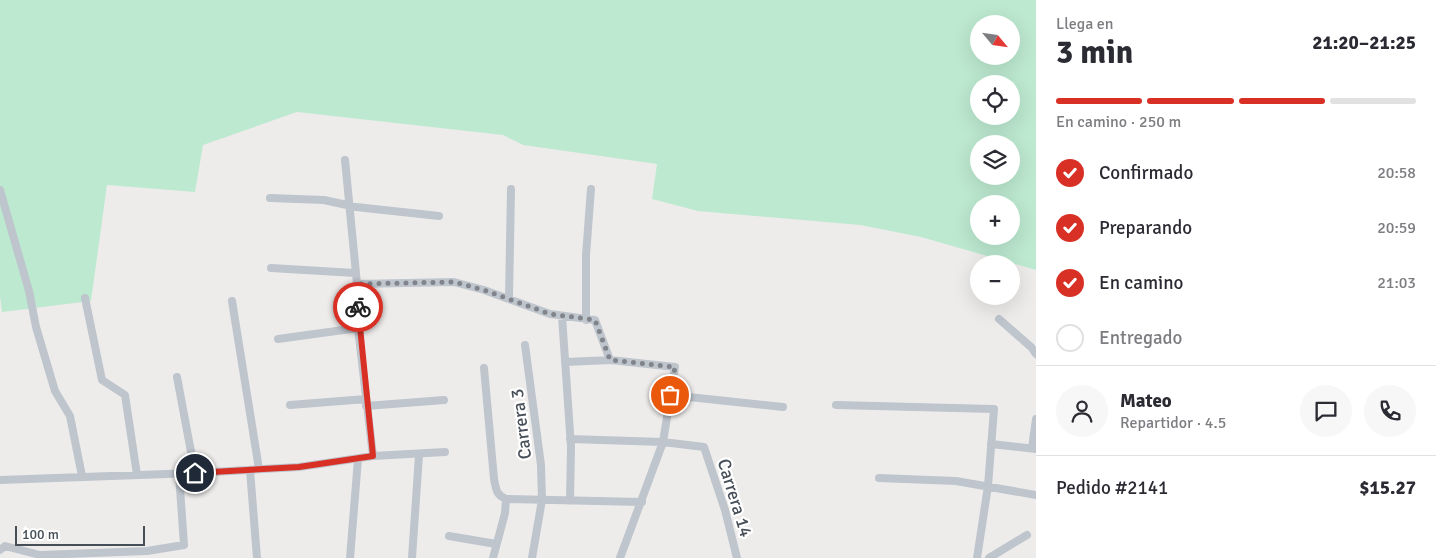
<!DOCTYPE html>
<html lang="es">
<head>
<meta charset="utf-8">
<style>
  body { margin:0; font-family:Signika,sans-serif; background:#f7f7f7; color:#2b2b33; height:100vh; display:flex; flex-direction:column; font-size:19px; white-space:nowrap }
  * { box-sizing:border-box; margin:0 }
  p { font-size:16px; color:#7c7c81 }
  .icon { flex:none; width:28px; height:28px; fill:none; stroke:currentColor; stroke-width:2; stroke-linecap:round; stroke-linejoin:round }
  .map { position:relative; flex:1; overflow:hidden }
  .sheet { display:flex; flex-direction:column; background:#fff; width:400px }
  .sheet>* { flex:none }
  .needle { width:32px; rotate:119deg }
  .controls { position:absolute; left:970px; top:15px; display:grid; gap:10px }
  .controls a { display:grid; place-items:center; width:50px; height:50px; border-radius:50%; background:#fff; box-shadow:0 5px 20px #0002; font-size:25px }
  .scale { position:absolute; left:15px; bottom:12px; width:130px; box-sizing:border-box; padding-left:5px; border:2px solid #464e57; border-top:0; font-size:14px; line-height:18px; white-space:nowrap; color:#464e57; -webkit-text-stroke:4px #fff; paint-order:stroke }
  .pin { position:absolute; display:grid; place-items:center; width:42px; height:42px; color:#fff; margin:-21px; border:2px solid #fff; border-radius:50%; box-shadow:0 1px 5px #0007 }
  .courier { position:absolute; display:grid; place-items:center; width:50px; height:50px; margin:-25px; border:4px solid #d93025; border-radius:50%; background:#fff; color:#222; box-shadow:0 1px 6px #0007 }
  .headline em { font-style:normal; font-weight:700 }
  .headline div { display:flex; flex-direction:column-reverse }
  .headline { display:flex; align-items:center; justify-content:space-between; height:85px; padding:0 20px }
  h1 { font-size:32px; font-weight:700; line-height:38px }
  .bar { display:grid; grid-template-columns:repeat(4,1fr); gap:8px 5px; align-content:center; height:60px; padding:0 20px }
  .bar i { height:6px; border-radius:4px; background:#e1e1e2 }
  .bar .on { background:#d93025 }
  .bar p { grid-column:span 4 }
  .line { display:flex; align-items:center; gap:12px; padding:0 20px; border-top:1px solid #e1e1e2 }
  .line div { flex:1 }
  .round { display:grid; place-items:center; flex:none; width:52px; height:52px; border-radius:26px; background:#f7f7f7 }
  ol { padding:0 20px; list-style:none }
  li { display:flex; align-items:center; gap:15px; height:55px }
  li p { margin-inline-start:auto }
  li .icon { padding:5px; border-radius:50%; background:#d93025; color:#fff; stroke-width:4 }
  li:last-child { color:#7c7c81 }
  li i { width:28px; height:28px; border:2px solid #e1e1e2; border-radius:50% }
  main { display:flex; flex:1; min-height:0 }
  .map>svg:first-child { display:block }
  .green { fill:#bde9d0; fill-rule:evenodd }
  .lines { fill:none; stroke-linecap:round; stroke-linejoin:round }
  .minor { stroke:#bec5cd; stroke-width:8 }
  .done { stroke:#81858b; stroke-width:5; stroke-dasharray:0 9 }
  .route { stroke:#d93025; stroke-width:6 }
  .labels { text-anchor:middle; stroke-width:4.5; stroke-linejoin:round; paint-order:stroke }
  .street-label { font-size:18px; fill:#464e57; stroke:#fff }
</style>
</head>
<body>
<main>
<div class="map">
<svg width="1036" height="558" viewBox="0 0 1036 558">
  <rect width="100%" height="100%" fill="#eeeceb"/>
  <path class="green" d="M0,0H1036V270L921,237L860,225L698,211L652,199L657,164L523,145L503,135L297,112L203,145L195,192L107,185L91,301L2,312L0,296ZM979,24H1011V56H979ZM979,84H1011V116H979ZM979,144H1011V176H979ZM979,204H1011V236H979Z"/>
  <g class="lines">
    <path class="minor" d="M345,160L357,284L358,328L373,456
      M0,190L29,291L36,327L55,391L70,416L82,476
      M270,198L324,200L356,207L439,216
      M271,268L355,273
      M357,284L454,282L484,290L550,314L595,320L610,360L675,367L663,442L620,558
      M85,298L102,380L125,395L137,475
      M509,299L511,189
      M232,301L259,469
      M562,316L571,447L570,501
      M999,319L1031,347L1036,354
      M586,320V255L591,189
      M278,339L358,328
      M525,345L541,465L542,500L532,558
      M566,362L610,360
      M484,368L494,479C496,489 496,495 506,499L642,502
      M177,377L195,473
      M670,395L783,407
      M290,405L366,399
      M836,405L994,409L988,486L977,558
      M366,406L444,400
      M570,439L663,442L704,447L725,510L737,558
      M991,444L1036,449
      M1032,448L1036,419
      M250,470L257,558
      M879,478L956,481L1036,495
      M0,480L195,473L299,467L373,456L445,452
      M449,536L496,544
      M0,550L5,546L40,555L147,551L184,545L179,474
      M350,558L358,459
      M412,558L419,455
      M493,558L505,513L506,499
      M989,558L1027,535"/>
  </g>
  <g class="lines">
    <path class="done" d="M358,307L357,284L454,282L484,290L550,314L595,320L610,360L675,367L670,395"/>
    <path class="route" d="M195,473L299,467L373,456L358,307"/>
  </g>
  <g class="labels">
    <g class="street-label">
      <text transform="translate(521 424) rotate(-97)" y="6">Carrera 3</text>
      <text transform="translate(735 498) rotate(73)" y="6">Carrera 14</text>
    </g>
  </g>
</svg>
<div class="controls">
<a><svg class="needle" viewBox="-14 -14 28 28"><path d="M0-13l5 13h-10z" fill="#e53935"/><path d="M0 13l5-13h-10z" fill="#7c7c81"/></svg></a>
<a><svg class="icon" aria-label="locate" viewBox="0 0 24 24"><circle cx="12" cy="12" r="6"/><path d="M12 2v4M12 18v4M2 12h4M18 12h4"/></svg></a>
<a><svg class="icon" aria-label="layers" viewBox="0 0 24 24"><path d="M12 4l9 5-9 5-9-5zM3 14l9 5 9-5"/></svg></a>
<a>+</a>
<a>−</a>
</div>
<div class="scale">100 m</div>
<div class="pin" style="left:670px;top:395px;background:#ea580c"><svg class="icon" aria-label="bag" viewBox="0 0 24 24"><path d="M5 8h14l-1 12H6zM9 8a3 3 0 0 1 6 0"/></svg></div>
<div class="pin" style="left:195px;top:473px;background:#1f2937"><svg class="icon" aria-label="home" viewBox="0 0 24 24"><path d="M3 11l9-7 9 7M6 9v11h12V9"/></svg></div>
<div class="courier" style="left:358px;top:307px"><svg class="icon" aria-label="bike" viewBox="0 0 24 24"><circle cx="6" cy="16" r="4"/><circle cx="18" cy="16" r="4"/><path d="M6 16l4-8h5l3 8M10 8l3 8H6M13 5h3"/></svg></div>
</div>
<section class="sheet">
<div class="headline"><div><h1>3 min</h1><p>Llega en</p></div><em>21:20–21:25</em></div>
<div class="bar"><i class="on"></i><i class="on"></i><i class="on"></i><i></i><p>En camino · 250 m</p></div>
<ol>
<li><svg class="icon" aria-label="check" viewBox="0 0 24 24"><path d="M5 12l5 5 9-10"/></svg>Confirmado<p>20:58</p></li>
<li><svg class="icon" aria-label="check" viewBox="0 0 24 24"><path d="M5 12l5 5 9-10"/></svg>Preparando<p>20:59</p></li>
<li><svg class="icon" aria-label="check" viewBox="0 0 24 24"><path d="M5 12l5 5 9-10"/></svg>En camino<p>21:03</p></li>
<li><i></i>Entregado</li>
</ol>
<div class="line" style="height:90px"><a class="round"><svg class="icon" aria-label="person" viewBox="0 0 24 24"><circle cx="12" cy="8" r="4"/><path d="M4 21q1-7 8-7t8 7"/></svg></a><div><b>Mateo</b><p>Repartidor · 4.5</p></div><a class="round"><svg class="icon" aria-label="chat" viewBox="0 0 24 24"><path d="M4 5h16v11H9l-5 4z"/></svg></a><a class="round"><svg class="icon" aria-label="phone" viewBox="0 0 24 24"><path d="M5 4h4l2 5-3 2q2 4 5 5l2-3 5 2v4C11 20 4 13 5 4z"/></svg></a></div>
<div class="line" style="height:65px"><div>Pedido #2141</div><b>$15.27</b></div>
</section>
</main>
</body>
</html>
